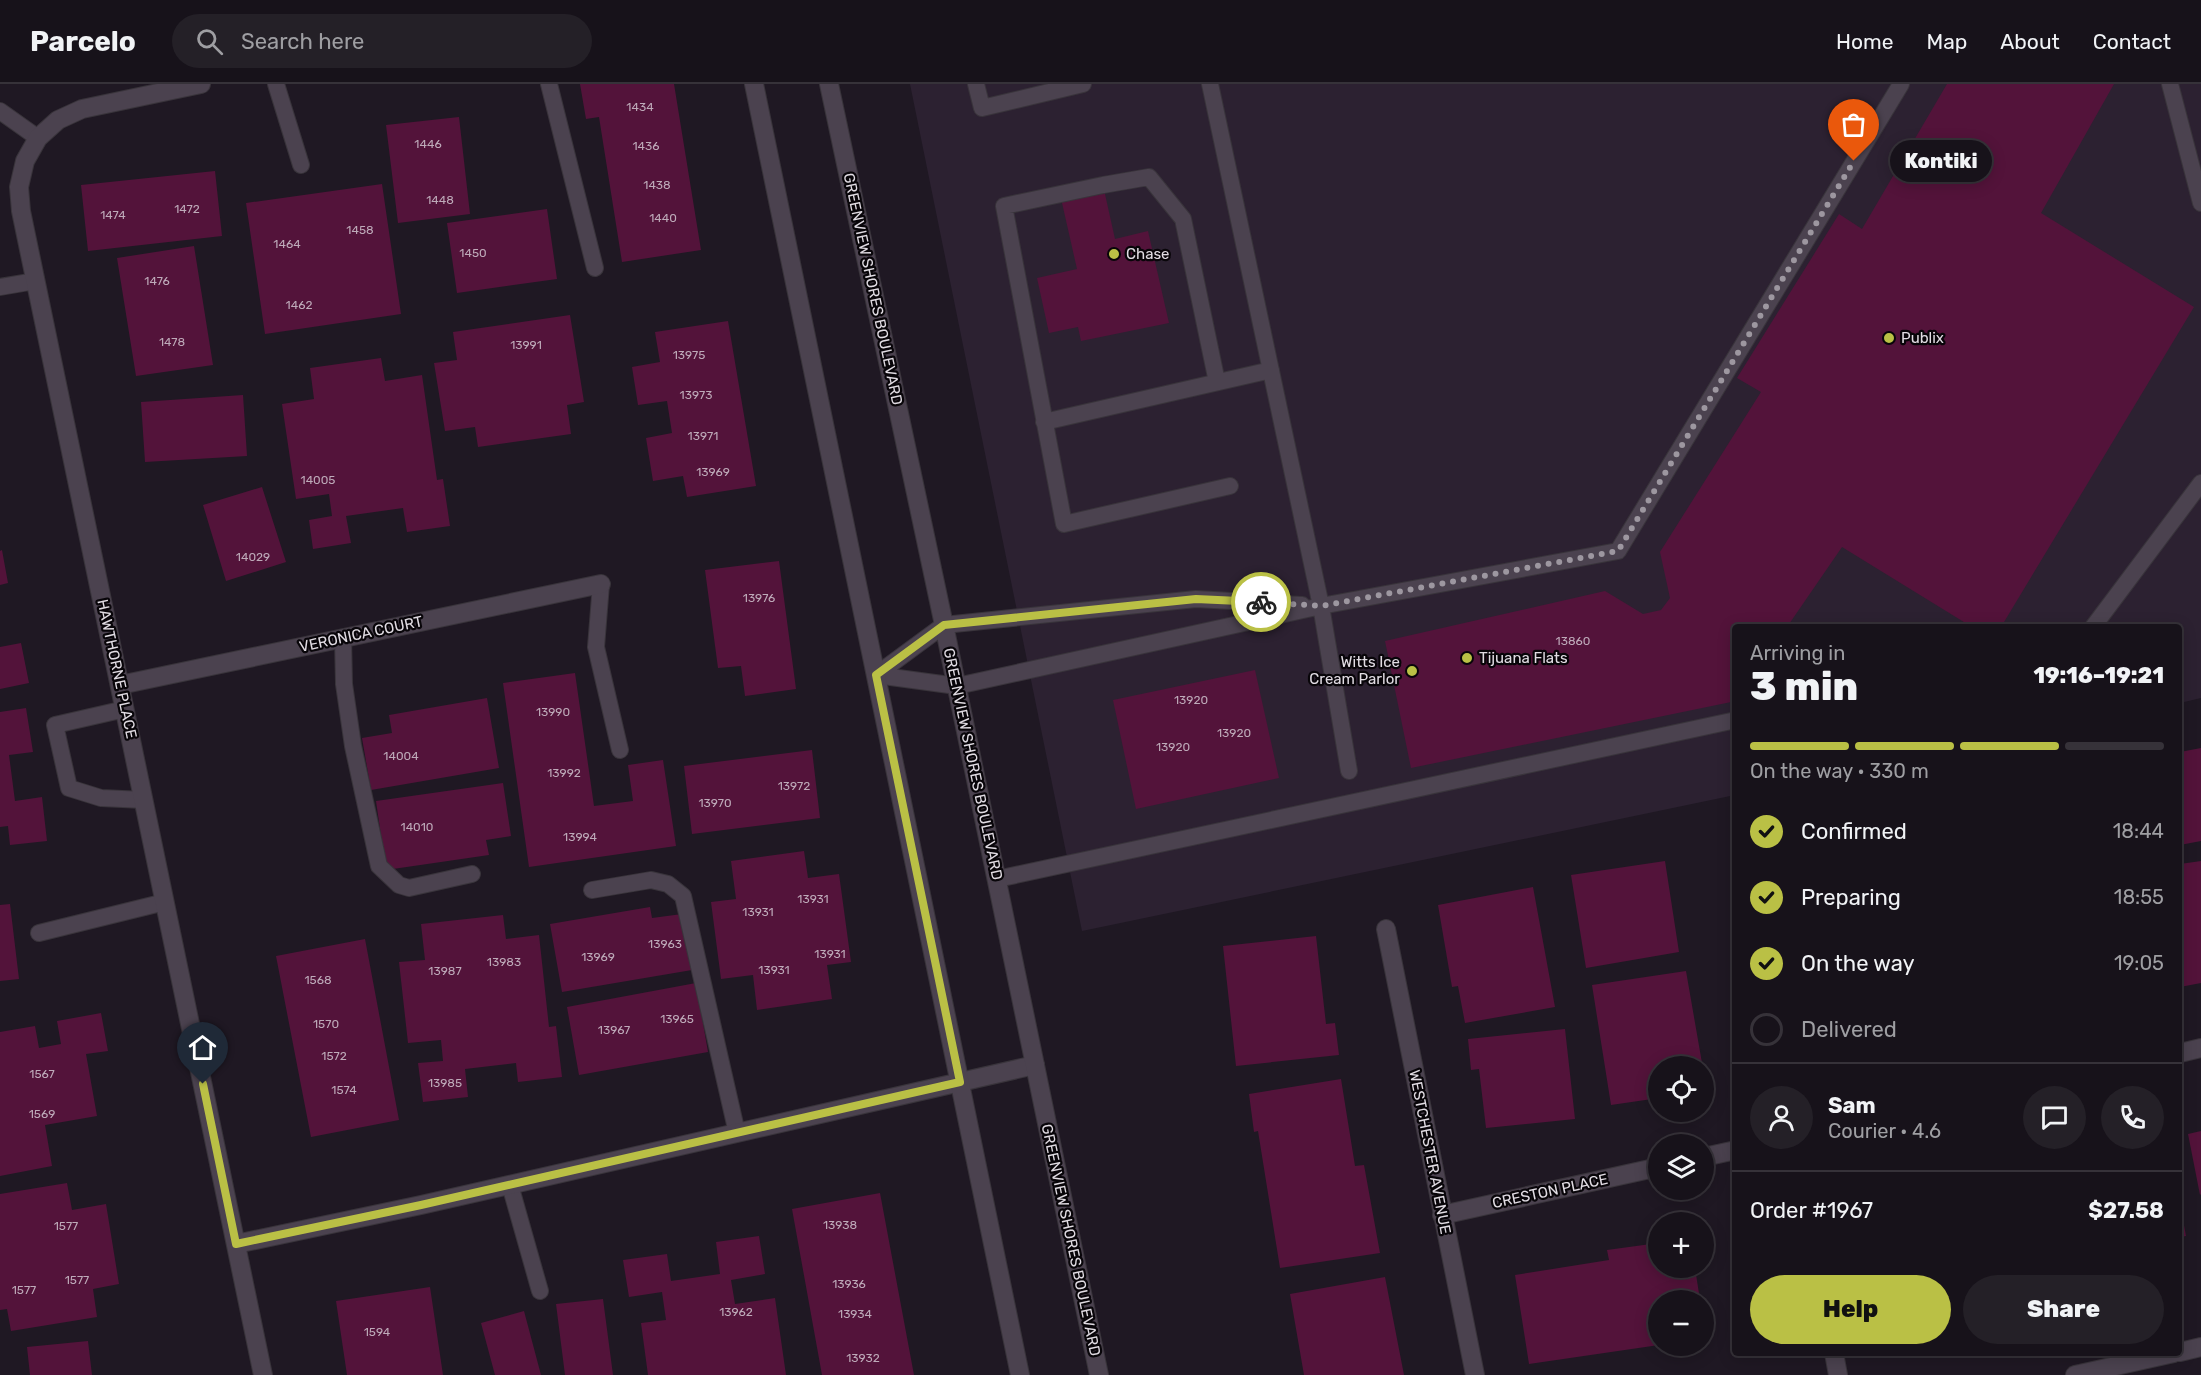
<!DOCTYPE html>
<html lang="en">
<head>
<meta charset="utf-8">
<style>
  body { margin:0; font-family:Rubik,sans-serif; background:#242027; color:#f1f3f6; height:100vh; display:flex; flex-direction:column; font-size:22px; white-space:nowrap }
  * { box-sizing:border-box; margin:0 }
  p { font-size:20px; color:#9e9ea2 }
  .icon { flex:none; width:33px; height:33px; fill:none; stroke:currentColor; stroke-width:2; stroke-linecap:round; stroke-linejoin:round }
  .map { position:relative; flex:1; overflow:hidden }
  .panel { position:absolute; left:1732px; top:540px; width:450px; height:732px; display:flex; flex-direction:column; background:#17121a; border-radius:6px; box-shadow:0 3px 15px #0003,0 0 0 2px #363239 }
  .panel>* { flex:none }
  .buttons { position:absolute; left:1648px; top:972px; display:grid; gap:12px }
  .buttons a { display:grid; place-items:center; width:66px; height:66px; border-radius:50%; background:#17121a; box-shadow:0 3px 15px #0003,0 0 0 2px #363239; font-size:30px }
  .pin { position:absolute; display:grid; place-items:center; width:51px; height:51px; color:#fff; margin:-62px -26px; border-radius:50% 50% 50% 0; rotate:-45deg; box-shadow:0 0 6px #0007 }
  .pin .icon { rotate:45deg }
  .courier { position:absolute; display:grid; place-items:center; width:60px; height:60px; margin:-30px; border:4px solid #bac045; border-radius:50%; background:#fff; color:#222; box-shadow:0 2px 8px #0007 }
  .bubble { position:absolute; height:42px; border-radius:21px; background:#17121a; box-shadow:0 3px 15px #0003,0 0 0 2px #363239; font-size:20px; font-weight:800; line-height:42px; text-align:center }
  .headline em { font-style:normal; font-weight:800 }
  .headline div { display:flex; flex-direction:column-reverse }
  .headline { display:flex; align-items:center; justify-content:space-between; height:102px; padding:0 18px }
  h1 { font-size:39px; font-weight:800; line-height:45px }
  .bar { display:grid; grid-template-columns:repeat(4,1fr); gap:9px 6px; align-content:center; height:72px; padding:0 18px }
  .bar i { height:8px; border-radius:4px; background:#363239 }
  .bar .selected { background:#bac045 }
  .bar p { grid-column:span 4 }
  .line { display:flex; align-items:center; gap:15px; padding:0 18px; border-top:2px solid #363239 }
  .line div { flex:1 }
  .round { display:grid; place-items:center; flex:none; width:63px; height:63px; border-radius:32px; background:#242027 }
  ol { padding:0 18px; list-style:none }
  li { display:flex; align-items:center; gap:18px; height:66px }
  li p { margin-inline-start:auto }
  li .icon { padding:6px; border-radius:50%; background:#bac045; color:#111; stroke-width:4 }
  li:last-child { color:#9e9ea2 }
  li i { width:33px; height:33px; border:3px solid #363239; border-radius:50% }
  .cta { display:flex; gap:12px; margin-top:auto; padding:12px 18px }
  .cta a { flex:1; height:69px; border-radius:36px; background:#bac045; color:#111; font-size:24px; font-weight:800; line-height:69px; text-align:center }
  .cta a+a { background:#242027; color:#f1f3f6 }
  header { display:flex; align-items:center; gap:36px; box-sizing:border-box; height:84px; padding:0 30px; background:#17121a; border-bottom:2px solid #363239 }
  header strong { font-size:28px }
  nav { display:flex; gap:33px; margin-inline-start:auto; font-size:21px }
  .search { width:420px; height:54px; background:#242027; display:flex; align-items:center; gap:15px; box-sizing:border-box; padding:0 21px; border-radius:33px; color:#9e9ea2; font-size:22px }
  .map>svg:first-child { display:block }
  .built { fill:#2c2131 }
  .building { fill:#53133a }
  .lines { fill:none; stroke-linecap:round; stroke-linejoin:round }
  .lane-casing { stroke:#39343b; stroke-width:18 }
  .street-casing { stroke:#39343b; stroke-width:20 }
  .secondary-casing { stroke:#39343b; stroke-width:20 }
  .lane { stroke:#4b424f; stroke-width:16 }
  .street { stroke:#4b424f; stroke-width:18 }
  .secondary { stroke:#4b424f; stroke-width:18 }
  .done { stroke:#9d97a0; stroke-width:6; stroke-dasharray:0 10.8 }
  .route { stroke:#bac045; stroke-width:8 }
  .poi-dot { fill:#bac045; stroke:#080509; stroke-width:2 }
  .labels { text-anchor:middle; stroke-width:4.5; stroke-linejoin:round; paint-order:stroke }
  .number-label { font-size:12px; fill:#beaab9 }
  .poi-label { font-size:15px; fill:#e1dce3; stroke:#080509; text-anchor:start }
  .street-label { font-size:15px; fill:#e1dce3; stroke:#080509 }
</style>
</head>
<body>
<header>
<strong>Parcelo</strong>
<div class="search"><svg class="icon" aria-label="search" viewBox="0 0 24 24"><circle cx="10" cy="10" r="6"/><path d="M15 15l6 6"/></svg>Search here</div>
<nav><a>Home</a><a>Map</a><a>About</a><a>Contact</a></nav>
</header>
<div class="map">
<svg width="2201" height="1291" viewBox="0 0 2201 1291">
  <rect width="100%" height="100%" fill="#1f1823"/>
  <path class="built" d="M910,0H2201V614L2180,619V543H1736L1735,711L1082,847Z"/>
  <path class="building" d="M580,0H674L701,166L622,178L599,33L586,35Z
    M1947,0H2114L2041,129L2194,223L2001,543H1972L1842,463L1787,543H1736V617L1411,684L1385,557L1605,507L1643,530L1661,526L1670,514L1660,468L1761,308L1737,294L1839,130L1862,145Z
    M459,33L470,130L398,139L386,41Z
    M215,87L222,152L88,167L81,101Z
    M382,100L401,230L265,250L246,119Z
    M1103,101L1115,155L1148,147L1169,239L1081,257L1078,243L1049,249L1037,194L1077,185L1060,110Z
    M547,125L557,195L457,209L447,139Z
    M194,162L213,281L136,292L117,174Z
    M570,231L584,318L567,321L571,350L478,363L475,343L445,347L434,279L457,276L453,248Z
    M728,237L756,402L687,413L683,392L653,397L646,354L672,349L667,317L638,321L632,283L660,278L655,248Z
    M381,274L385,297L422,291L437,396L443,395L450,442L407,448L403,424L346,432L351,459L313,465L309,436L332,432L329,410L296,415L282,320L314,315L310,284Z
    M243,311L247,372L145,378L141,318Z
    M262,403L286,478L226,497L203,421Z
    M2,466L8,499L0,501V467Z
    M779,477L796,605L745,612L741,582L718,584L705,486Z
    M21,559L29,599L0,605V563Z
    M1255,586L1279,694L1136,725L1113,616Z
    M575,589L594,722L633,717L628,681L663,676L676,762L529,783L503,599Z
    M487,614L499,684L371,706L362,654L392,649L389,631Z
    M26,624L33,668L9,671L15,717L42,713L47,757L10,761L8,742L0,743V628Z
    M2201,664V757L2180,761V668Z
    M812,666L820,734L692,750L684,682Z
    M503,699L511,752L486,756L489,771L386,786L376,717Z
    M804,767L808,794L839,790L851,878L827,881L832,915L757,926L753,891L721,895L711,818L736,815L731,777Z
    M1665,777L1679,868L1586,884L1571,791Z
    M2201,777V899L2180,903V780Z
    M1533,803L1555,923L1465,939L1458,902L1452,903L1438,821Z
    M10,820L19,895L0,897V821Z
    M650,823L652,834L682,830L692,886L562,908L550,840Z
    M503,831L506,855L539,851L549,943L556,942L562,993L518,998L516,979L465,985L468,1013L423,1018L418,979L443,977L441,956L408,959L399,878L425,876L421,840Z
    M1316,852L1326,940L1335,939L1339,971L1236,982L1223,862Z
    M365,855L399,1036L311,1053L276,872Z
    M1686,887L1702,979L1704,982H1659V1014L1611,1021L1592,901Z
    M696,899L708,968L579,991L567,923Z
    M101,929L108,967L86,970L97,1032L45,1041L52,1082L0,1092V948L35,942L39,964L61,960L57,937Z
    M1565,945L1575,1035L1486,1044L1479,985L1471,986L1468,955Z
    M1341,995L1355,1082L1364,1081L1380,1169L1280,1184L1258,1047L1254,1048L1249,1010Z
    M2201,1047V1110L2200,1111L2188,1050Z
    M67,1099L72,1126L106,1120L119,1200L93,1205L97,1233L11,1247L7,1225L0,1226V1110Z
    M880,1109L914,1291H822L792,1125Z
    M2180,1120L2186,1152L2180,1153Z
    M759,1152L765,1190L731,1196L735,1220L775,1214L786,1291H648L641,1239L666,1236L662,1208L629,1213L623,1176L667,1170L671,1197L720,1190L716,1158Z
    M1651,1160L1652,1163L1659,1162V1184H1695L1700,1216H1659V1261L1529,1280L1515,1191L1609,1176L1607,1166Z
    M1385,1193L1404,1291H1304L1290,1210Z
    M430,1203L443,1291H347L336,1217Z
    M603,1215L613,1291H565L556,1220Z
    M524,1227L541,1291H495L481,1239Z
    M88,1257L92,1291H30L27,1263Z"/>
  <g class="lines">
    <defs>
      <path id="lane" d="M276,0L301,81
        M549,0L595,184
        M976,0L982,24L1083,0
        M1210,0L1321,522L1349,687
        M2170,0L2201,119
        M0,27L38,54
        M0,203L35,197
        M1217,298L1183,135L1149,93L1103,101L1004,122L1064,440L1230,402
        M1044,338L1271,286
        M601,500L596,563L620,666
        M2093,543L2201,399
        M343,554L344,600L353,662L379,782L399,801L409,804L472,790
        M876,591L957,602L1321,522L1618,467L1901,0
        M876,591L944,541L1196,515L1302,521
        M125,625L55,641L69,704L101,714L144,716
        M997,795L1736,636
        M592,806L651,796L668,800L683,812L737,1049
        M39,849L165,818
        M510,1101L540,1207"/>
      <path id="street" d="M201,0L82,25L58,36L38,54L25,77L19,103L21,127L263,1291
        M120,601L601,500
        M1386,845L1475,1291
        M2180,969L2201,964
        M1704,1073L1736,1066
        M1442,1131L1659,1083
        M236,1160L421,1121L1035,981
        M2180,1268L2201,1263
        M1834,1269L1838,1291
        M2075,1291L2174,1269"/>
      <path id="secondary" d="M754,0L1020,1291
        M829,0L944,541L1099,1291"/>
    </defs>
    <use href="#lane" class="lane-casing"/>
    <use href="#street" class="street-casing"/>
    <use href="#secondary" class="secondary-casing"/>
    <use href="#lane" class="lane"/>
    <use href="#street" class="street"/>
    <use href="#secondary" class="secondary"/>
  </g>
  <g class="lines">
    <path class="done" d="M1261,518L1321,522L1618,467L1854,77"/>
    <path class="route" d="M203,1000L236,1160L421,1121L960,998L876,591L944,541L1196,515L1261,518"/>
  </g>
  <g class="poi-dot">
    <circle cx="1114" cy="170" r="6"/>
    <circle cx="1889" cy="254" r="6"/>
    <circle cx="1467" cy="574" r="6"/>
    <circle cx="1412" cy="587" r="6"/>
  </g>
  <g class="labels">
    <g class="number-label">
      <text x="640" y="27">1434</text>
      <text x="428" y="64">1446</text>
      <text x="646" y="66">1436</text>
      <text x="657" y="105">1438</text>
      <text x="440" y="120">1448</text>
      <text x="187" y="129">1472</text>
      <text x="113" y="135">1474</text>
      <text x="663" y="138">1440</text>
      <text x="360" y="150">1458</text>
      <text x="287" y="164">1464</text>
      <text x="473" y="173">1450</text>
      <text x="157" y="201">1476</text>
      <text x="299" y="225">1462</text>
      <text x="172" y="262">1478</text>
      <text x="526" y="265">13991</text>
      <text x="689" y="275">13975</text>
      <text x="696" y="315">13973</text>
      <text x="703" y="356">13971</text>
      <text x="713" y="392">13969</text>
      <text x="318" y="400">14005</text>
      <text x="253" y="477">14029</text>
      <text x="759" y="518">13976</text>
      <text x="1573" y="561">13860</text>
      <text x="1191" y="620">13920</text>
      <text x="553" y="632">13990</text>
      <text x="1234" y="653">13920</text>
      <text x="1173" y="667">13920</text>
      <text x="401" y="676">14004</text>
      <text x="564" y="693">13992</text>
      <text x="794" y="706">13972</text>
      <text x="715" y="723">13970</text>
      <text x="417" y="747">14010</text>
      <text x="580" y="757">13994</text>
      <text x="813" y="819">13931</text>
      <text x="758" y="832">13931</text>
      <text x="665" y="864">13963</text>
      <text x="830" y="874">13931</text>
      <text x="598" y="877">13969</text>
      <text x="504" y="882">13983</text>
      <text x="774" y="890">13931</text>
      <text x="445" y="891">13987</text>
      <text x="318" y="900">1568</text>
      <text x="677" y="939">13965</text>
      <text x="326" y="944">1570</text>
      <text x="614" y="950">13967</text>
      <text x="334" y="976">1572</text>
      <text x="42" y="994">1567</text>
      <text x="445" y="1003">13985</text>
      <text x="344" y="1010">1574</text>
      <text x="42" y="1034">1569</text>
      <text x="840" y="1145">13938</text>
      <text x="66" y="1146">1577</text>
      <text x="77" y="1200">1577</text>
      <text x="849" y="1204">13936</text>
      <text x="24" y="1210">1577</text>
      <text x="736" y="1232">13962</text>
      <text x="855" y="1234">13934</text>
      <text x="377" y="1252">1594</text>
      <text x="863" y="1278">13932</text>
    </g>
    <g class="poi-label">
      <text x="1126" y="175">Chase</text>
      <text x="1901" y="259">Publix</text>
      <text x="1479" y="579">Tijuana Flats</text>
      <text x="1400" y="583" text-anchor="end">Witts Ice<tspan x="1400" dy="17">Cream Parlor</tspan></text>
    </g>
    <g class="street-label">
      <text transform="translate(873 205) rotate(78)" y="5">GREENVIEW SHORES BOULEVARD</text>
      <text transform="translate(361 550) rotate(-12)" y="5">VERONICA COURT</text>
      <text transform="translate(117 585) rotate(78)" y="5">HAWTHORNE PLACE</text>
      <text transform="translate(973 680) rotate(78)" y="5">GREENVIEW SHORES BOULEVARD</text>
      <text transform="translate(1430 1068) rotate(79)" y="5">WESTCHESTER AVENUE</text>
      <text transform="translate(1550 1107) rotate(-12)" y="5">CRESTON PLACE</text>
      <text transform="translate(1071 1156) rotate(78)" y="5">GREENVIEW SHORES BOULEVARD</text>
    </g>
  </g>
</svg>
<div class="buttons">
<a><svg class="icon" aria-label="locate" viewBox="0 0 24 24"><circle cx="12" cy="12" r="6"/><path d="M12 2v4M12 18v4M2 12h4M18 12h4"/></svg></a>
<a><svg class="icon" aria-label="layers" viewBox="0 0 24 24"><path d="M12 4l9 5-9 5-9-5zM3 14l9 5 9-5"/></svg></a>
<a>+</a>
<a>−</a>
</div>
<div class="pin" style="left:1854px;top:77px;background:#ea580c"><svg class="icon" aria-label="bag" viewBox="0 0 24 24"><path d="M5 8h14l-1 12H6zM9 8a3 3 0 0 1 6 0"/></svg></div>
<div class="pin" style="left:203px;top:1000px;background:#1f2937"><svg class="icon" aria-label="home" viewBox="0 0 24 24"><path d="M3 11l9-7 9 7M6 9v11h12V9"/></svg></div>
<div class="courier" style="left:1261px;top:518px"><svg class="icon" aria-label="bike" viewBox="0 0 24 24"><circle cx="6" cy="16" r="4"/><circle cx="18" cy="16" r="4"/><path d="M6 16l4-8h5l3 8M10 8l3 8H6M13 5h3"/></svg></div>
<div class="bubble" style="left:1890px;top:56px;width:102px">Kontiki</div>
<section class="panel">
<div class="headline"><div><h1>3 min</h1><p>Arriving in</p></div><em>19:16–19:21</em></div>
<div class="bar"><i class="selected"></i><i class="selected"></i><i class="selected"></i><i></i><p>On the way · 330 m</p></div>
<ol>
<li><svg class="icon" aria-label="check" viewBox="0 0 24 24"><path d="M5 12l5 5 9-10"/></svg>Confirmed<p>18:44</p></li>
<li><svg class="icon" aria-label="check" viewBox="0 0 24 24"><path d="M5 12l5 5 9-10"/></svg>Preparing<p>18:55</p></li>
<li><svg class="icon" aria-label="check" viewBox="0 0 24 24"><path d="M5 12l5 5 9-10"/></svg>On the way<p>19:05</p></li>
<li><i></i>Delivered</li>
</ol>
<div class="line" style="height:108px"><a class="round"><svg class="icon" aria-label="person" viewBox="0 0 24 24"><circle cx="12" cy="8" r="4"/><path d="M4 21q1-7 8-7t8 7"/></svg></a><div><b>Sam</b><p>Courier · 4.6</p></div><a class="round"><svg class="icon" aria-label="chat" viewBox="0 0 24 24"><path d="M4 5h16v11H9l-5 4z"/></svg></a><a class="round"><svg class="icon" aria-label="phone" viewBox="0 0 24 24"><path d="M5 4h4l2 5-3 2q2 4 5 5l2-3 5 2v4C11 20 4 13 5 4z"/></svg></a></div>
<div class="line" style="height:78px"><div>Order #1967</div><b>$27.58</b></div>
<div class="cta"><a>Help</a><a>Share</a></div>
</section>
</div>
</body>
</html>
